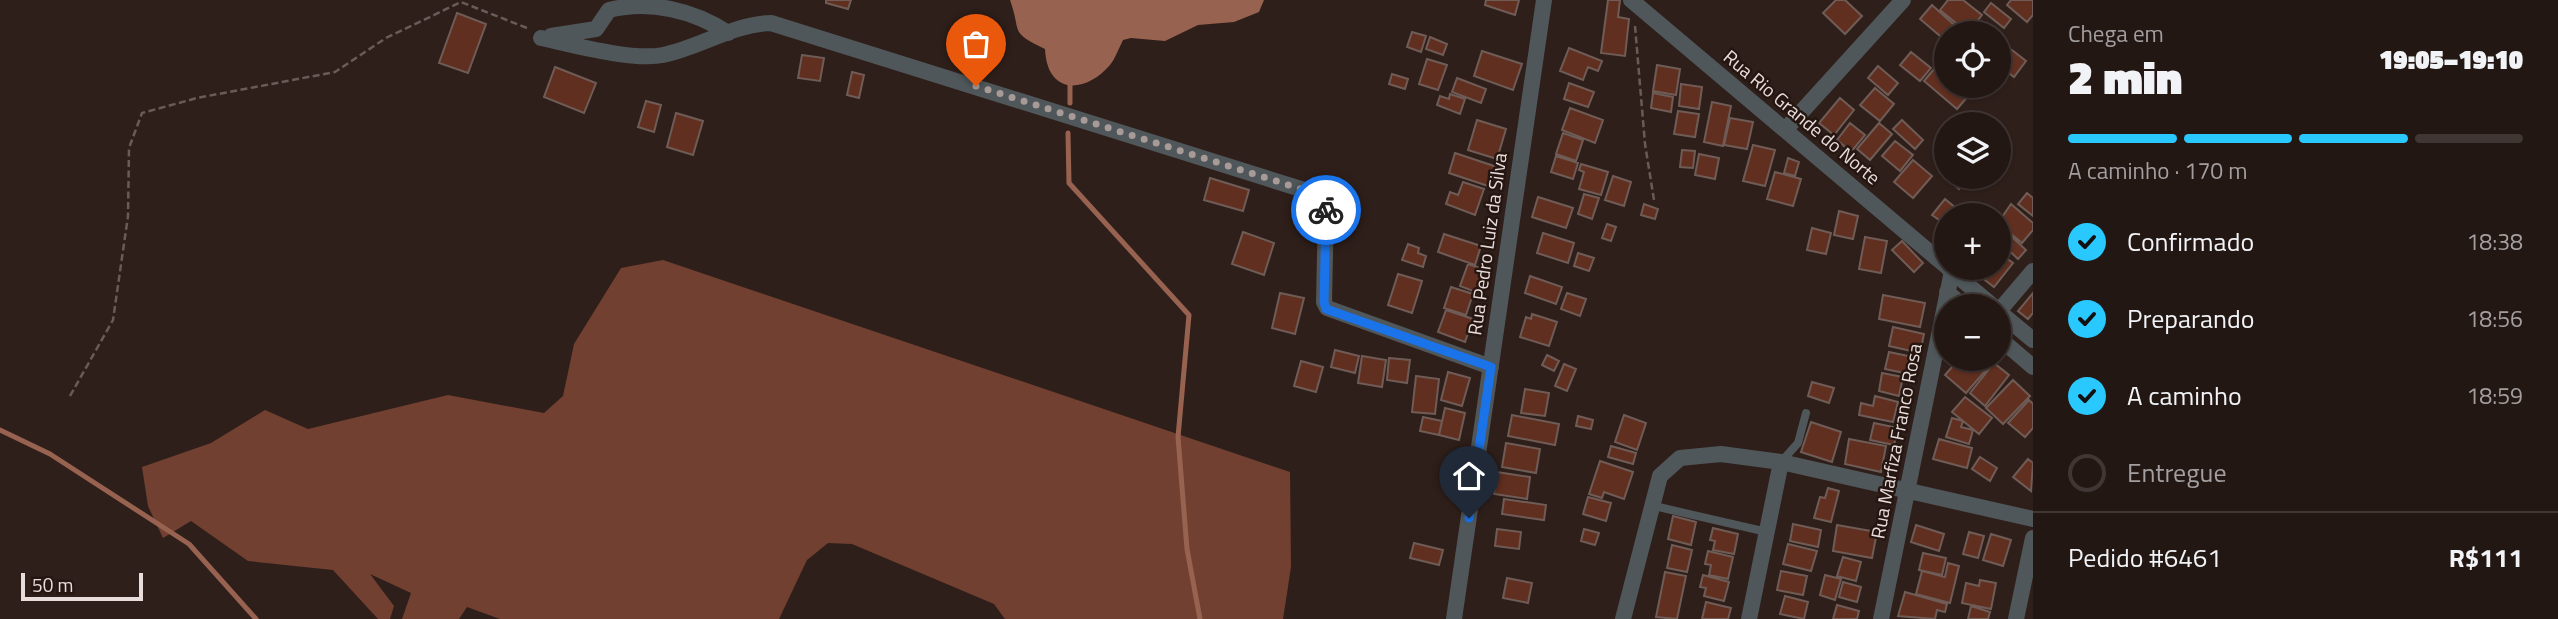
<!DOCTYPE html>
<html lang="pt">
<head>
<meta charset="utf-8">
<style>
  body { margin:0; font-family:"Titillium Web",sans-serif; background:#2f2422; color:#f1f3f6; height:100vh; display:flex; flex-direction:column; font-size:26px; white-space:nowrap }
  * { box-sizing:border-box; margin:0 }
  p { font-size:23px; color:#a39fa0 }
  .icon { flex:none; width:38px; height:38px; fill:none; stroke:currentColor; stroke-width:2; stroke-linecap:round; stroke-linejoin:round }
  .map { position:relative; flex:1; overflow:hidden }
  .side { display:flex; flex-direction:column; background:#231714; width:525px }
  .side>* { flex:none }
  .tools { position:absolute; left:1934px; top:21px; display:grid; gap:14px }
  .tools a { display:grid; place-items:center; width:77px; height:77px; border-radius:50%; background:#231714; box-shadow:0 2px 5px #0004,0 0 0 2px #403634; font-size:35px }
  .scale { position:absolute; left:21px; bottom:18px; width:122px; box-sizing:border-box; padding-left:7px; border:4px solid #e8ddda; border-top:0; font-size:19px; line-height:24px; white-space:nowrap; color:#e8ddda; -webkit-text-stroke:5px #251611; paint-order:stroke }
  .pin { position:absolute; display:grid; place-items:center; width:60px; height:60px; color:#fff; margin:-72px -30px; border-radius:50% 50% 50% 0; rotate:-45deg; box-shadow:0 0 7px #0007 }
  .pin .icon { rotate:45deg }
  .courier { position:absolute; display:grid; place-items:center; width:70px; height:70px; margin:-35px; border:5px solid #1a73e8; border-radius:50%; background:#fff; color:#222; box-shadow:0 2px 9px #0007 }
  .overview em { font-style:normal; font-weight:800 }
  .overview div { display:flex; flex-direction:column-reverse }
  .overview { display:flex; align-items:center; justify-content:space-between; height:119px; padding:0 35px }
  h1 { font-size:46px; font-weight:800; line-height:52px }
  .bar { display:grid; grid-template-columns:repeat(4,1fr); gap:10px 7px; align-content:center; height:84px; padding:0 35px }
  .bar i { height:9px; border-radius:5px; background:#403634 }
  .bar .selected { background:#29c8ff }
  .bar p { grid-column:span 4 }
  .line { display:flex; align-items:center; gap:18px; padding:0 35px; border-top:2px solid #403634 }
  .line div { flex:1 }
  ol { padding:0 35px; list-style:none }
  li { display:flex; align-items:center; gap:21px; height:77px }
  li p { margin-inline-start:auto }
  li .icon { padding:7px; border-radius:50%; background:#29c8ff; color:#111; stroke-width:4 }
  li:last-child { color:#a39fa0 }
  li i { width:38px; height:38px; border:4px solid #403634; border-radius:50% }
  main { display:flex; flex:1; min-height:0 }
  .map>svg:first-child { display:block }
  .forest { fill:#724030 }
  .water { fill:#986251 }
  .lines { fill:none; stroke-linecap:round; stroke-linejoin:round }
  .stream { stroke:#986251; stroke-width:5 }
  .building { fill:#602f20; stroke:#6f5c56; stroke-width:2 }
  .path { stroke:#695b57; stroke-width:2.5; stroke-dasharray:7 3.5; stroke-linecap:butt }
  .service { stroke:#4f575b; stroke-width:8 }
  .minor { stroke:#4f575b; stroke-width:16 }
  .done { stroke:#a79a97; stroke-width:7; stroke-dasharray:0 12.6 }
  .route { stroke:#1a73e8; stroke-width:9 }
  .labels { text-anchor:middle; stroke-width:5; stroke-linejoin:round; paint-order:stroke }
  .street-label { font-size:19px; fill:#e8ddda; stroke:#251611 }
</style>
</head>
<body>
<main>
<div class="map">
<svg width="2033" height="619" viewBox="0 0 2033 619">
  <rect width="100%" height="100%" fill="#2f1f1a"/>
  <path class="forest" d="M663,260L1290,472L1291,567L1283,619H1005L994,604L852,544L828,543L807,560L779,619H500L467,607L459,619H402L411,593L370,574L394,606L390,619H378L333,570L248,561L191,521L163,538L148,506L142,467L211,443L265,410L308,429L448,395L544,413L563,396L574,344L621,268Z"/>
  <path class="water" d="M1010,0H1264L1259,12L1234,22L1198,25L1165,41L1131,38L1123,40C1119,48 1115,59 1110,65C1085,94 1047,95 1045,49C1008,31 1022,33 1010,0Z"/>
  <g class="lines">
    <path class="stream" d="M1070,103V78
      M1068,133L1069,183L1189,315L1178,437L1187,549L1200,619
      M0,430L50,454L189,544L256,619"/>
  </g>
  <path class="building" d="M826,0H851L848,9L826,3Z
    M1486,0H1519L1515,15L1485,5Z
    M1608,0H1620L1618,17L1629,19L1625,56L1601,53Z
    M1836,0H1845L1862,16L1845,34L1823,13Z
    M1948,0H1963L1982,15L1968,33L1940,10Z
    M2011,0H2033V15L2027,22L2007,5Z
    M1991,3L2011,19L2004,28L1984,12Z
    M1932,5L1962,32L1960,33H1946V41L1920,19Z
    M457,13L486,24L468,73L439,63Z
    M1412,32L1426,36L1421,52L1407,47Z
    M1430,37L1447,44L1443,55L1426,49Z
    M1569,48L1602,61L1598,71L1588,67L1583,80L1560,71Z
    M2012,50L2026,61L2014,77L2000,66Z
    M1482,51L1522,64L1513,90L1474,76Z
    M1911,52L1931,68L1920,81L1900,65Z
    M802,55L824,58L820,81L798,78Z
    M1946,55V86H1977L1957,109L1924,81Z
    M1427,59L1447,65L1438,90L1419,84Z
    M1657,65L1680,69L1676,95L1653,91Z
    M1878,66L1898,83L1888,95L1868,78Z
    M555,67L596,83L584,113L544,97Z
    M852,72L864,75L859,98L847,95Z
    M1392,74L1408,79L1405,89L1389,84Z
    M1457,78L1486,89L1481,103L1452,92Z
    M1569,83L1594,92L1588,107L1564,99Z
    M1681,84L1702,87L1699,109L1679,106Z
    M1875,88L1894,104L1880,121L1860,105Z
    M1653,93L1673,97L1671,112L1651,108Z
    M1450,94L1465,99L1460,114L1437,105L1440,96L1449,99Z
    M1840,98L1854,110L1834,135L1819,123Z
    M646,101L661,105L654,132L638,127Z
    M1712,102L1731,106L1723,146L1704,142Z
    M1570,108L1603,120L1595,143L1562,130Z
    M1678,111L1699,114L1695,137L1674,134Z
    M676,113L703,121L693,155L667,147Z
    M1730,118L1753,122L1747,149L1724,145Z
    M1477,120L1506,129L1497,159L1468,150Z
    M1902,120L1923,140L1915,149L1893,129Z
    M1850,123L1865,135L1851,152L1837,140Z
    M1879,123L1892,134L1870,160L1857,149Z
    M1563,133L1583,140L1576,161L1556,154Z
    M1895,141L1913,155L1900,171L1882,156Z
    M1753,145L1775,150L1765,186L1743,181Z
    M1682,150L1695,151L1693,168L1680,167Z
    M1455,153L1497,167L1491,187L1449,173Z
    M1699,154L1719,158L1715,179L1695,175Z
    M1556,156L1578,163L1573,179L1551,172Z
    M1788,158L1799,162L1795,176L1784,173Z
    M1913,160L1932,176L1913,198L1894,182Z
    M1581,164L1608,172L1601,195L1579,189L1584,172L1579,170Z
    M1946,166V177H1970L1959,189L1940,172Z
    M1775,172L1801,179L1793,206L1767,199Z
    M1613,176L1631,182L1624,206L1605,200Z
    M1210,178L1249,190L1243,211L1204,200Z
    M1463,182L1484,189L1475,215L1446,204L1450,192L1458,195Z
    M2027,193L2033,198V216L2018,204Z
    M1584,194L1599,198L1592,219L1578,214Z
    M1538,197L1573,208L1566,228L1532,217Z
    M1945,199L1957,209L1952,215H1946L1945,224L1932,215Z
    M1972,203L1987,215H1962Z
    M1644,204L1658,209L1655,219L1641,215Z
    M2011,204L2033,223V230L2022,243L1998,223Z
    M1839,211L1858,216L1853,239L1834,235Z
    M1607,224L1616,227L1611,241L1602,238Z
    M1812,228L1831,233L1826,254L1807,250Z
    M1243,232L1274,243L1264,275L1232,264Z
    M1543,233L1574,243L1568,263L1537,253Z
    M1444,234L1481,246L1475,265L1438,252Z
    M2010,235L2026,250L2018,259L2002,244Z
    M1865,237L1887,241L1881,273L1859,269Z
    M1902,241L1923,263L1914,272L1892,250Z
    M1408,244L1419,248L1418,253L1426,256L1423,267L1402,260Z
    M1998,252L2013,263L1994,287L1985,280L1989,275L1981,269L1998,268Z
    M1578,253L1594,258L1589,271L1574,266Z
    M1468,264L1486,270L1478,293L1460,286Z
    M1398,274L1422,281L1412,313L1388,305Z
    M1530,276L1562,287L1556,304L1525,293Z
    M1451,287L1473,294L1466,315L1444,308Z
    M1280,293L1304,298L1295,334L1272,328Z
    M1567,293L1586,299L1580,316L1561,309Z
    M2033,293V313L2028,319L2018,311Z
    M1883,295L1925,303L1920,327L1879,319Z
    M1446,310L1473,319L1465,342L1438,332Z
    M1532,314L1557,322L1549,346L1520,337L1526,317L1531,319Z
    M1893,327L1924,334L1920,353L1889,346Z
    M1335,350L1359,356L1355,373L1331,367Z
    M1889,352L1918,358L1914,375L1885,369Z
    M1547,355L1559,361L1554,371L1542,365Z
    M1362,356L1386,360L1382,387L1358,383Z
    M1389,358L1410,360L1407,383L1387,380Z
    M1959,359H1989L1993,362L1966,393L1945,375Z
    M1301,361L1323,367L1316,392L1294,386Z
    M1994,363L2009,375L1985,406L1970,393Z
    M1564,364L1576,369L1567,391L1555,386Z
    M1448,372L1470,378L1462,406L1441,400Z
    M1882,373L1903,377L1899,396L1879,391Z
    M1416,376L1439,379L1435,414L1412,412Z
    M2013,380L2030,396L2003,424L1986,408Z
    M1812,382L1834,388L1829,403L1808,396Z
    M1525,389L1549,393L1545,416L1521,413Z
    M1875,396L1898,402L1893,422L1859,415L1861,403L1873,406Z
    M1965,397L1992,418L1979,434L1952,412Z
    M2029,400L2033,404V428L2025,437L2008,423Z
    M1445,408L1465,413L1459,440L1439,435Z
    M1512,415L1559,424L1555,445L1508,436Z
    M1624,415L1646,423L1637,450L1615,442Z
    M1578,416L1593,420L1591,429L1576,426Z
    M1423,417L1442,421L1439,435L1420,431Z
    M1952,418L1963,421L1961,427L1973,430L1969,444L1946,437Z
    M1811,422L1841,432L1832,462L1801,452Z
    M1874,423L1898,428L1894,445L1870,440Z
    M1849,439L1886,446L1881,472L1845,464Z
    M1939,439L1972,448L1967,468L1933,459Z
    M1506,443L1540,449L1536,473L1502,467Z
    M1611,446L1636,453L1633,464L1608,457Z
    M1980,457L1997,468L1990,481L1972,469Z
    M2028,459L2033,463L2031,491L2013,477Z
    M1600,461L1633,472L1624,499L1604,492L1602,498L1589,494Z
    M1497,472L1530,477L1527,499L1494,494Z
    M1828,488L1839,491L1831,522L1814,518L1820,497L1825,498Z
    M1588,497L1611,503L1606,521L1583,514Z
    M1504,499L1546,505L1544,520L1502,514Z
    M1673,516L1696,522L1691,545L1668,539Z
    M1793,524L1821,530L1818,547L1790,541Z
    M1837,525L1877,532L1872,558L1833,551Z
    M1916,525L1944,534L1939,551L1911,542Z
    M1713,528L1738,534L1734,554L1713,550L1715,541L1710,540Z
    M1497,529L1521,532L1519,549L1495,546Z
    M1584,529L1599,533L1595,545L1581,541Z
    M1969,532L1984,536L1978,558L1963,554Z
    M1991,534L2011,540L2003,566L1983,560Z
    M1414,543L1443,550L1439,565L1410,558Z
    M1788,544L1817,551L1811,571L1783,564Z
    M1672,545L1692,550L1687,572L1667,568Z
    M1708,551L1733,557L1728,579L1709,575L1711,565L1705,564Z
    M1923,553L1946,558L1942,575L1919,570Z
    M1843,557L1861,562L1856,581L1837,576Z
    M1948,563L1959,566L1950,603L1916,594L1922,571L1945,577Z
    M1781,571L1807,576L1803,595L1777,590Z
    M1665,572L1686,576L1677,619L1656,617Z
    M1703,575L1729,582L1724,601L1704,596L1706,588L1700,587Z
    M1825,575L1841,579L1835,600L1820,595Z
    M1507,578L1532,583L1528,603L1503,598Z
    M1980,580L1996,583L1991,609L1962,603L1966,583L1979,586Z
    M1843,582L1861,587L1857,602L1839,597Z
    M1905,592L1947,604L1945,612L1937,610L1935,619L1898,616Z
    M1785,596L1808,602L1804,619L1780,614Z
    M1706,602L1731,608L1728,619H1702Z
    M1837,605L1859,611L1857,619H1833Z
    M1971,606L1990,612L1988,619H1968Z"/>
  <g class="lines">
    <path class="path" d="M1635,26L1645,144L1654,200
      M70,396L113,320L128,216L129,148L142,113L197,98L335,72L386,38L461,2L527,28"/>
    <path class="service" d="M1781,462L1798,443L1806,413
      M1650,505L1767,532"/>
    <path class="minor" d="M1631,0L1946,266
      M551,36L596,29L609,10C650,0 693,10 728,33
      M541,38C573,45 633,61 663,55C701,47 733,24 771,23L1317,194L1326,208L1324,302L1327,308L1491,367
      M1785,130L1903,0
      M1948,268L1993,306
      M1947,292L1963,306
      M1998,311L2033,340
      M1999,311L2033,271
      M1998,337L2033,367
      M1454,619L1544,0
      M1623,619L1660,476L1680,458L1721,454L1781,462L2033,519
      M1749,619L1781,462
      M1881,619L1952,271
      M2016,619L2033,538"/>
  </g>
  <g class="lines">
    <path class="done" d="M976,86L1317,194L1323,199L1326,210"/>
    <path class="route" d="M1326,210L1324,302L1326,309L1491,367L1469,518"/>
  </g>
  <g class="labels">
    <g class="street-label">
      <text transform="translate(1802 117) rotate(40)" y="7">Rua Rio Grande do Norte</text>
      <text transform="translate(1487 244) rotate(-82)" y="7">Rua Pedro Luiz da Silva</text>
      <text transform="translate(1896 441) rotate(-79)" y="7">Rua Marfiza Franco Rosa</text>
    </g>
  </g>
</svg>
<div class="tools">
<a><svg class="icon" aria-label="locate" viewBox="0 0 24 24"><circle cx="12" cy="12" r="6"/><path d="M12 2v4M12 18v4M2 12h4M18 12h4"/></svg></a>
<a><svg class="icon" aria-label="layers" viewBox="0 0 24 24"><path d="M12 4l9 5-9 5-9-5zM3 14l9 5 9-5"/></svg></a>
<a>+</a>
<a>−</a>
</div>
<div class="scale">50 m</div>
<div class="pin" style="left:976px;top:86px;background:#ea580c"><svg class="icon" aria-label="bag" viewBox="0 0 24 24"><path d="M5 8h14l-1 12H6zM9 8a3 3 0 0 1 6 0"/></svg></div>
<div class="pin" style="left:1469px;top:518px;background:#1f2937"><svg class="icon" aria-label="home" viewBox="0 0 24 24"><path d="M3 11l9-7 9 7M6 9v11h12V9"/></svg></div>
<div class="courier" style="left:1326px;top:210px"><svg class="icon" aria-label="bike" viewBox="0 0 24 24"><circle cx="6" cy="16" r="4"/><circle cx="18" cy="16" r="4"/><path d="M6 16l4-8h5l3 8M10 8l3 8H6M13 5h3"/></svg></div>
</div>
<section class="side">
<div class="overview"><div><h1>2 min</h1><p>Chega em</p></div><em>19:05–19:10</em></div>
<div class="bar"><i class="selected"></i><i class="selected"></i><i class="selected"></i><i></i><p>A caminho · 170 m</p></div>
<ol>
<li><svg class="icon" aria-label="check" viewBox="0 0 24 24"><path d="M5 12l5 5 9-10"/></svg>Confirmado<p>18:38</p></li>
<li><svg class="icon" aria-label="check" viewBox="0 0 24 24"><path d="M5 12l5 5 9-10"/></svg>Preparando<p>18:56</p></li>
<li><svg class="icon" aria-label="check" viewBox="0 0 24 24"><path d="M5 12l5 5 9-10"/></svg>A caminho<p>18:59</p></li>
<li><i></i>Entregue</li>
</ol>
<div class="line" style="height:91px"><div>Pedido #6461</div><b>R$111</b></div>
</section>
</main>
</body>
</html>
